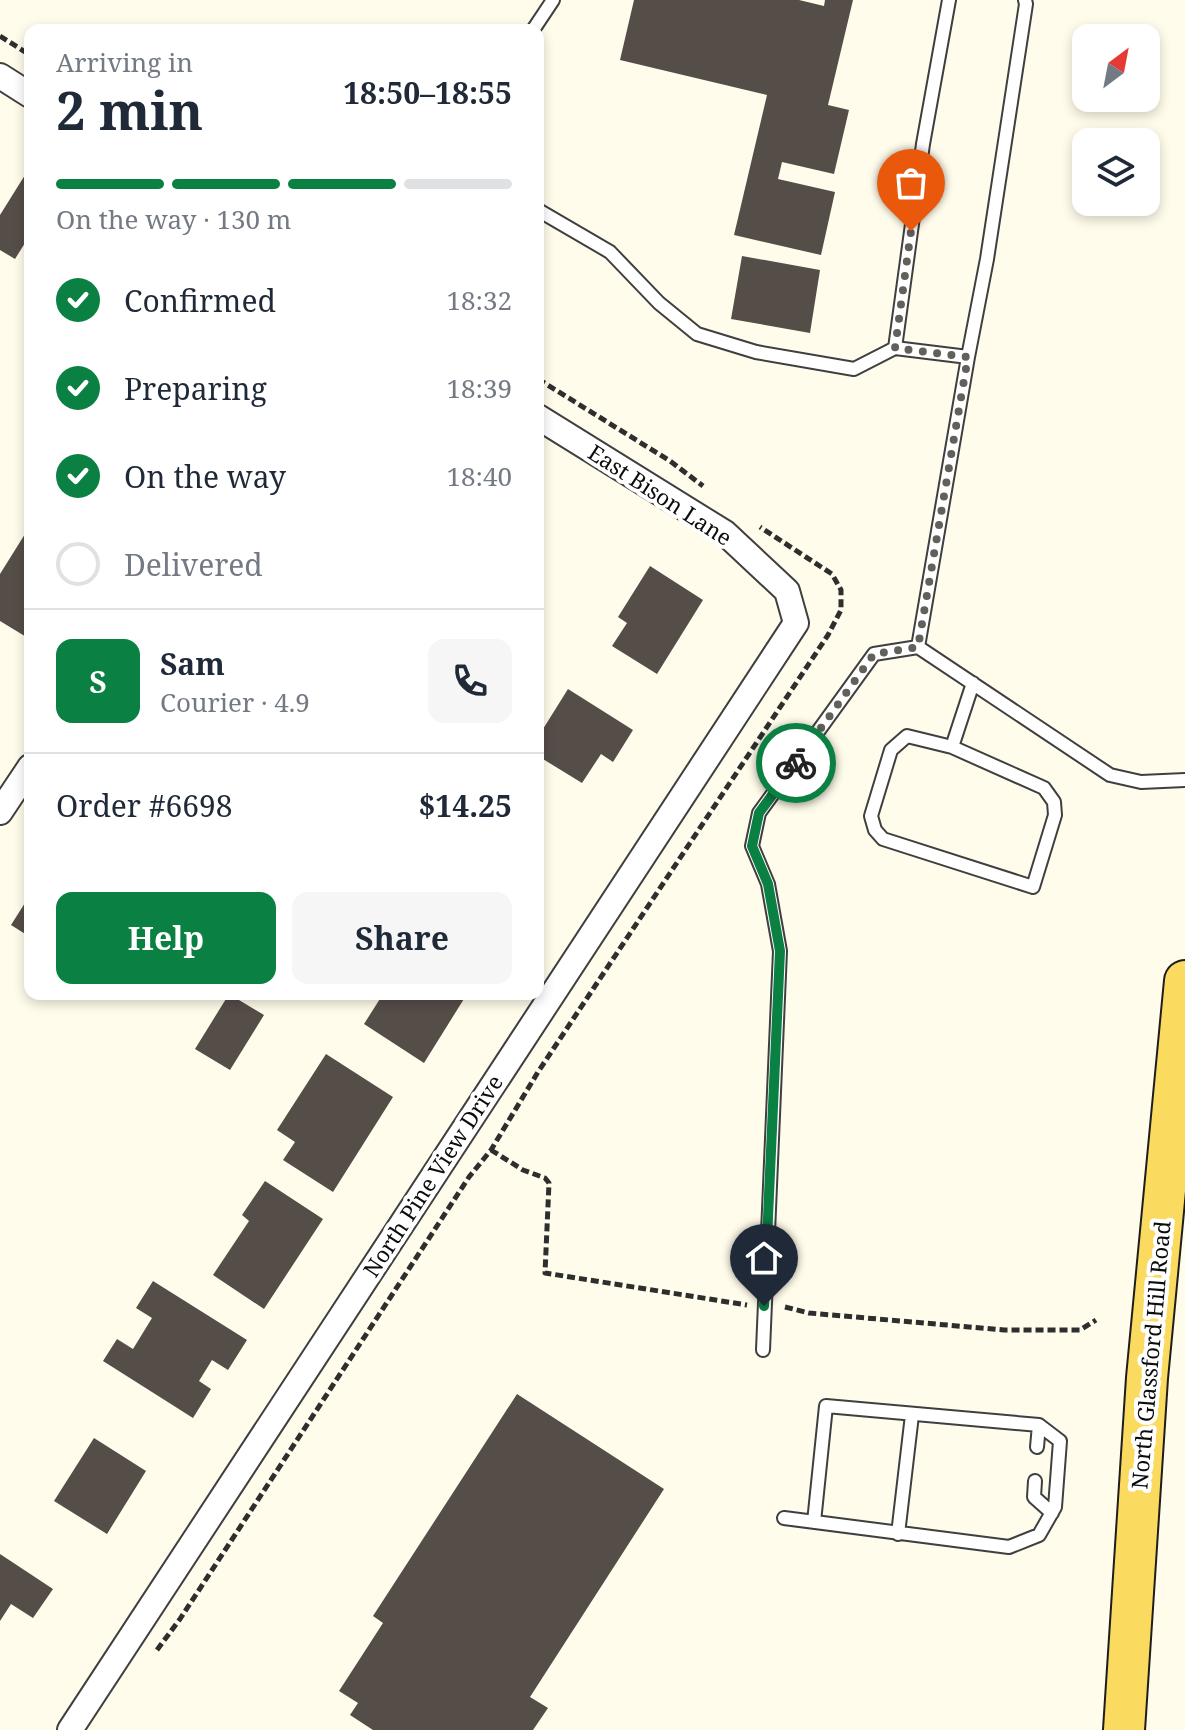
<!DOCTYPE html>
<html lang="en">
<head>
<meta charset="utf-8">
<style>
  body { margin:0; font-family:"Noto Serif",serif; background:#f6f6f7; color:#1f2937; height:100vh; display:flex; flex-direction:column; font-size:30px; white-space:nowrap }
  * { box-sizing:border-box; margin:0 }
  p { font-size:26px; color:#747a83 }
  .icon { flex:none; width:44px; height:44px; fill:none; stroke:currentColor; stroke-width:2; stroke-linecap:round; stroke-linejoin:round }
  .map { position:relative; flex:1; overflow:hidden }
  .side { position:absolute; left:24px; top:24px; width:520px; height:976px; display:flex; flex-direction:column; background:#fff; border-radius:16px; box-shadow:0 4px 12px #0003 }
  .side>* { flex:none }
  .needle { width:52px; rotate:32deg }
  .tools { position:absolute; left:1072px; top:24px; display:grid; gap:16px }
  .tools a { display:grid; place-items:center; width:88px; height:88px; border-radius:16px; background:#fff; box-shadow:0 4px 12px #0003; font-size:40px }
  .pin { position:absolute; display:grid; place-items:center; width:68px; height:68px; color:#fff; margin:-82px -34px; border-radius:50% 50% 50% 0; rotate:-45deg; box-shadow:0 0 8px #0007 }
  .pin .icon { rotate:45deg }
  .courier { position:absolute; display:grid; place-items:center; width:80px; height:80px; margin:-40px; border:6px solid #0b8043; border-radius:50%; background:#fff; color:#222; box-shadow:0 2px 10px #0007 }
  .headline em { font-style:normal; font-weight:700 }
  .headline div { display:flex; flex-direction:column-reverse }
  .headline { display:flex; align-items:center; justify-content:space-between; height:136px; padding:0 32px }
  h1 { font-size:52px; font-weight:700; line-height:60px }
  .bar { display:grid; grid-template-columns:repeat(4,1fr); gap:12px 8px; align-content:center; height:96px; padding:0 32px }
  .bar i { height:10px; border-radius:6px; background:#e0e1e3 }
  .bar .on { background:#0b8043 }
  .bar p { grid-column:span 4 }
  .line { display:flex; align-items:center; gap:20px; padding:0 32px; border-top:2px solid #e0e1e3 }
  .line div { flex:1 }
  .round { display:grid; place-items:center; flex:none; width:84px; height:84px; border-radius:16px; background:#f6f6f7 }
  ol { padding:0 32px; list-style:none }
  li { display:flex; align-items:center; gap:24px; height:88px }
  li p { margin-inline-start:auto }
  li .icon { padding:8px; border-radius:50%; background:#0b8043; color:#fff; stroke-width:4 }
  li:last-child { color:#747a83 }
  li i { width:44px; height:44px; border:4px solid #e0e1e3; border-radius:50% }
  .primary-button { display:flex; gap:16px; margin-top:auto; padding:16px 32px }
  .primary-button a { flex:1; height:92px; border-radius:16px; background:#0b8043; color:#fff; font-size:32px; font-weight:700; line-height:92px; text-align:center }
  .primary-button a+a { background:#f6f6f7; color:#1f2937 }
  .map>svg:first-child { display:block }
  .building { fill:#554d48 }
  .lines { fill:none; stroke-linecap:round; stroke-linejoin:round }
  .lane-casing { stroke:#3f3f3f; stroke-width:16 }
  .street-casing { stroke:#3f3f3f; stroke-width:28 }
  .primary-casing { stroke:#1d1d1d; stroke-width:44 }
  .path { stroke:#2e2e2e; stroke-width:5; stroke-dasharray:8 4; stroke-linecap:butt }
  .lane { stroke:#fff; stroke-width:12 }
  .street { stroke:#fff; stroke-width:24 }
  .primary { stroke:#fada5f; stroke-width:40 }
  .done { stroke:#61605a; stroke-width:8; stroke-dasharray:0 14.4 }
  .route { stroke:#0b8043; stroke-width:10 }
  .labels { text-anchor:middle; stroke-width:8; stroke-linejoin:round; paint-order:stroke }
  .street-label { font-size:22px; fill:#0c0c0c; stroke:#fff }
</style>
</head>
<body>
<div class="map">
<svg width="1185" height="1730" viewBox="0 0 1185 1730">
  <rect width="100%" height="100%" fill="#fffceb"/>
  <path class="building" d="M634,0H799L824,6L825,0H853L828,105L849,110L834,174L782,162L778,179L835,192L821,255L734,235L767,95L620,60Z
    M30,167V235L15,259L0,250V215Z
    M742,256L820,270L810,333L731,319Z
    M30,526V634L28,638L0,621V574Z
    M650,566L703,600L657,674L612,646L627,623L618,617Z
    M568,689L633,730L613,762L601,754L582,783L538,756V737Z
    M30,895V937L11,925Z
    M229,994L264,1015L230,1070L195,1049Z
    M383,994H467L424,1063L364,1024Z
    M326,1054L393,1097L333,1192L283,1160L295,1142L277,1130Z
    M265,1181L323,1219L264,1309L213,1275L249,1221L242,1215Z
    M153,1281L247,1340L228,1370L212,1360L199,1381L211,1389L193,1418L103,1361L117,1339L133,1349L152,1318L136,1308Z
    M517,1394L664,1489L530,1697L548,1708L533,1730H373L350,1715L358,1703L339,1691L383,1623L373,1616Z
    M94,1438L146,1471L107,1534L54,1501Z
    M0,1554L53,1589L33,1618L11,1604L0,1621Z"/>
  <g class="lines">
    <defs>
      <path id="lane" d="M949,0L923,144L895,348L968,357L987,259L1026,4L1025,0
        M533,30L553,0
        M538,210L610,252L659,303L697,334L756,352L854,369L895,348
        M918,647L968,357
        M952,747L1044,788L1054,802L1055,815L1033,887L883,839L875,830L871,816L891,750L907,736L952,747L973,683
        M763,1350L780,951L768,884L752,846L759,813L874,654L918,647L1110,775L1141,782L1185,780
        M1037,1447L1039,1425
        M1035,1481L1034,1497L1052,1513
        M784,1518L1009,1547L1039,1535L1055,1507L1060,1441L1039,1425L826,1406L814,1522
        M898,1534L912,1415"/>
      <path id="street" d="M0,76L30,95
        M0,812L30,767
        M70,1730L796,623L787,591L725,533L538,417"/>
      <path id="primary" d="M1124,1730L1147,1378L1185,981"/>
    </defs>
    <use href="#lane" class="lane-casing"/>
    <use href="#street" class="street-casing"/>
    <use href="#primary" class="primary-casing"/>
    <path class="path" d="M0,36L30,55
      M538,379L670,461L703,486
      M491,1150L523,1170L545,1178L549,1183L545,1273L747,1305
      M785,1307L809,1313L1004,1330H1080L1096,1320
      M157,1650L180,1619L469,1177L491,1150L538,1072L828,635L841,610V590L832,574L760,527"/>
    <use href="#lane" class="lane"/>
    <use href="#street" class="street"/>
    <use href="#primary" class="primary"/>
  </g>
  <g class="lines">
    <path class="done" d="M796,763L874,654L918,647L968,357L895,348L911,231"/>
    <path class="route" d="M764,1306L780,951L768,884L752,846L759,813L796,763"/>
  </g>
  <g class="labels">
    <g class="street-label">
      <text transform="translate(660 495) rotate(33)" y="8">East Bison Lane</text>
      <text transform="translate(433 1176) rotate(-57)" y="8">North Pine View Drive</text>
      <text transform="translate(1151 1355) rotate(-85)" y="8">North Glassford Hill Road</text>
    </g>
  </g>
</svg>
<div class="tools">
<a><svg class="needle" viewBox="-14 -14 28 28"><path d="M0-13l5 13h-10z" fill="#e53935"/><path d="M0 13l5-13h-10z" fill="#747a83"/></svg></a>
<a><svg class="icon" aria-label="layers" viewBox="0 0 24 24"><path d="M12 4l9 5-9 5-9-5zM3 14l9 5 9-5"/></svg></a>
</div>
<div class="pin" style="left:911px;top:231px;background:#ea580c"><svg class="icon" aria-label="bag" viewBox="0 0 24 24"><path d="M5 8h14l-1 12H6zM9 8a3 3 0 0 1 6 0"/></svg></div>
<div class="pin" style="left:764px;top:1306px;background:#1f2937"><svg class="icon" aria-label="home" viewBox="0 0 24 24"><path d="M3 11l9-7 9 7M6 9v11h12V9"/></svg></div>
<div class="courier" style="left:796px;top:763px"><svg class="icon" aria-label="bike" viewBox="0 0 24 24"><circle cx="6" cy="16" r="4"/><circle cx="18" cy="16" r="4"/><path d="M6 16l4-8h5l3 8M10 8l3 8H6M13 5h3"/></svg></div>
<section class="side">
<div class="headline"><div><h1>2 min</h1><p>Arriving in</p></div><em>18:50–18:55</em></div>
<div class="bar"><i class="on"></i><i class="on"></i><i class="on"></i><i></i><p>On the way · 130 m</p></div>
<ol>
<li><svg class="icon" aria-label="check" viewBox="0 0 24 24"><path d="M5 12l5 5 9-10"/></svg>Confirmed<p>18:32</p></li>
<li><svg class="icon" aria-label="check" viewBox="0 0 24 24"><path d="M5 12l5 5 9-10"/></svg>Preparing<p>18:39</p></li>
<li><svg class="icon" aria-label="check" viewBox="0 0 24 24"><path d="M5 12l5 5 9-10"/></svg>On the way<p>18:40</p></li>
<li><i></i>Delivered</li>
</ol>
<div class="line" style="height:144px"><b class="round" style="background:#0b8043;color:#fff">S</b><div><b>Sam</b><p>Courier · 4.9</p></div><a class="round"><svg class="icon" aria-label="phone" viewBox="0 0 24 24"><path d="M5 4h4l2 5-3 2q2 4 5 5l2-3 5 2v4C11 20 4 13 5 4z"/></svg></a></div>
<div class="line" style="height:104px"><div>Order #6698</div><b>$14.25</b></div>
<div class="primary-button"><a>Help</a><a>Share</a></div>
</section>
</div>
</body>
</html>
